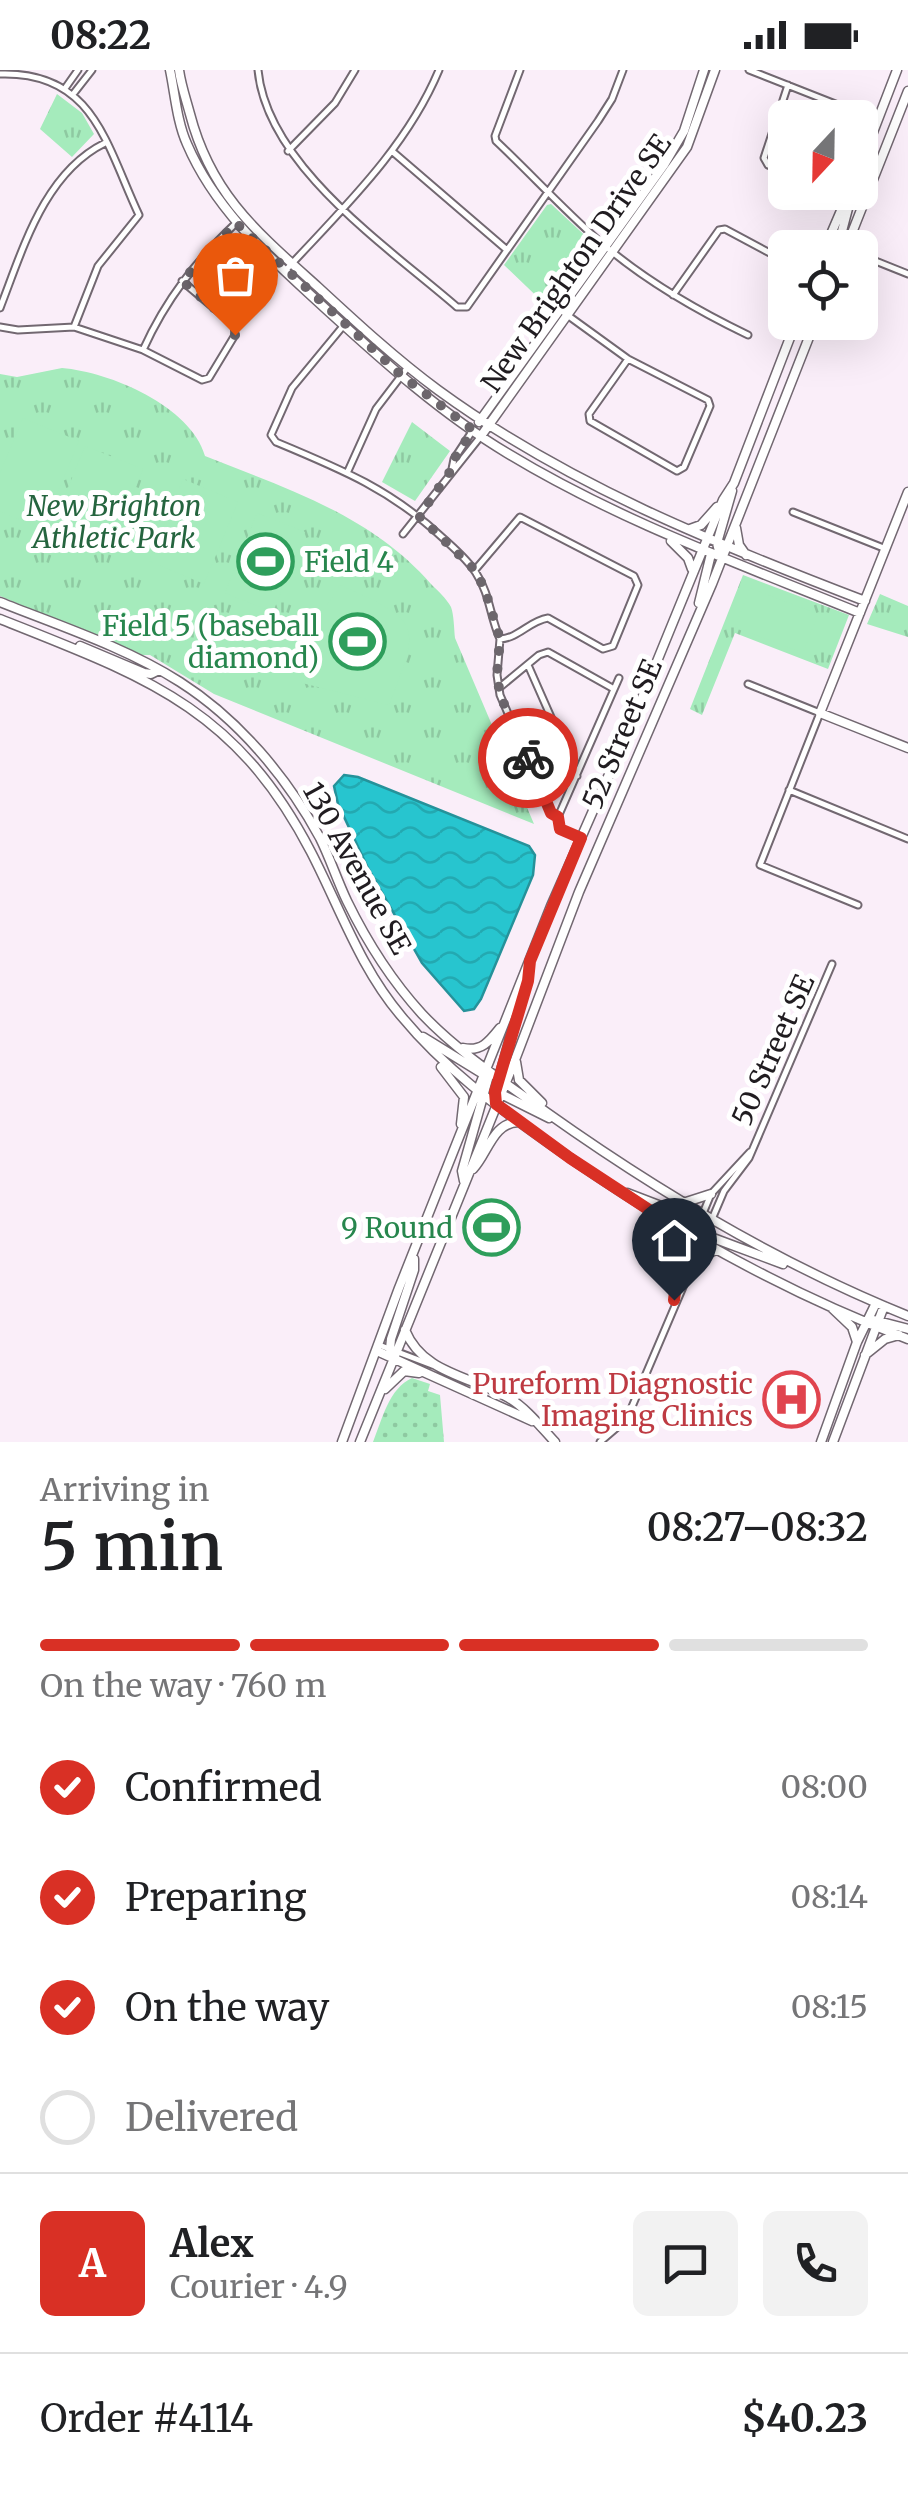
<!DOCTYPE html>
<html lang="en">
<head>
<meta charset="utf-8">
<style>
  body { margin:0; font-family:Merriweather,serif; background:#f2f2f2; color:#202124; height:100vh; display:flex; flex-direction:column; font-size:38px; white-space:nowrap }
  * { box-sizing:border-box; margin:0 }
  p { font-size:32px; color:#757577 }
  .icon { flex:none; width:55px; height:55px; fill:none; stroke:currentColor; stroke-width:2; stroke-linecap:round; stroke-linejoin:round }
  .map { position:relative; height:1372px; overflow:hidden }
  .details { display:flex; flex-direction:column; background:#fff; flex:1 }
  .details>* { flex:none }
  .needle { width:65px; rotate:202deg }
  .tools { position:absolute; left:768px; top:30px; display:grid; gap:20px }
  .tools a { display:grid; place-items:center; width:110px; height:110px; border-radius:15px; background:#fff; box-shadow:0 10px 40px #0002; font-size:50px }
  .pin { position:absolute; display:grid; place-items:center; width:85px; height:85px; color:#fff; margin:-102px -42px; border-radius:50% 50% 50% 0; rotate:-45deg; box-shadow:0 0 10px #0007 }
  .pin .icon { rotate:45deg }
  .courier { position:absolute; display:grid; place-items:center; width:100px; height:100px; margin:-50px; border:8px solid #d93025; border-radius:50%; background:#fff; color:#222; box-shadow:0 2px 12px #0007 }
  .summary em { font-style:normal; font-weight:600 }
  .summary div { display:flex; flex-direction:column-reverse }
  .summary { display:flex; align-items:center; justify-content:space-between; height:170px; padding:0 40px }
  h1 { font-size:65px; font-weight:600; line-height:75px }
  .bar { display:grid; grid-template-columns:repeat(4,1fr); gap:15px 10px; align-content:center; height:120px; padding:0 40px }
  .bar i { height:12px; border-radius:8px; background:#e0e0e0 }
  .bar .current { background:#d93025 }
  .bar p { grid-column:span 4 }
  .line { display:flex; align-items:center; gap:25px; padding:0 40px; border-top:2px solid #e0e0e0 }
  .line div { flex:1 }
  .round { display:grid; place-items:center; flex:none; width:105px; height:105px; border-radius:15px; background:#f2f2f2 }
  ol { padding:0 40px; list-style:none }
  li { display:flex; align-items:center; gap:30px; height:110px }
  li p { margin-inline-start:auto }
  li .icon { padding:10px; border-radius:50%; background:#d93025; color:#fff; stroke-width:4 }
  li:last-child { color:#757577 }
  li i { width:55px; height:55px; border:5px solid #e0e0e0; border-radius:50% }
  .status { display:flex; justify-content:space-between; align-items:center; height:70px; padding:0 50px; background:#fff; direction:ltr }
  .status svg { height:28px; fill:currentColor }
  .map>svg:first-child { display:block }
  .grass { fill:url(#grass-dots) }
  .park { fill:url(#park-tufts) }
  .pitch { fill:#a5ebbc }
  .water { fill:url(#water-waves); stroke:#25929a; stroke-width:2.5 }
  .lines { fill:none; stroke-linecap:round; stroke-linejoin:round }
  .street-casing { stroke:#726871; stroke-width:9 }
  .secondary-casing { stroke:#726871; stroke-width:11 }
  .street { stroke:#fff; stroke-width:5 }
  .secondary { stroke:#fff; stroke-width:8 }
  .done { stroke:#6c666c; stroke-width:10; stroke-dasharray:0 18 }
  .route { stroke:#d93025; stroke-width:12 }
  .labels { text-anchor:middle; stroke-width:10; stroke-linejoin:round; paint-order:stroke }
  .street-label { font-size:28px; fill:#201c20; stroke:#fff }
  .park-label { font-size:28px; font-style:italic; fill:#25653f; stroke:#fff }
  .leisure-label { font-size:28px; fill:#27864d; stroke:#fff; text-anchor:end }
  .health-label { font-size:28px; fill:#be3a42; stroke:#fff; text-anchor:end }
</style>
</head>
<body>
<div class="status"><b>08:22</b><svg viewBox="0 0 49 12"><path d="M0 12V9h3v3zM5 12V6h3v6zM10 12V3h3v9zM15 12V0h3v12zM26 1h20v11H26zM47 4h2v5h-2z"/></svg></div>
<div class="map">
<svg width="908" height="1372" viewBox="0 0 908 1372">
  <defs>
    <pattern id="grass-dots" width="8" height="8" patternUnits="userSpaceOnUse" patternTransform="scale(2.5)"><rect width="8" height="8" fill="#a5ebbc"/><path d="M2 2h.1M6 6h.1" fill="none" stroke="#8ec9a1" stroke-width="1.8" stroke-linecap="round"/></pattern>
    <pattern id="park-tufts" width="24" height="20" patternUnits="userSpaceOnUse" patternTransform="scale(2.5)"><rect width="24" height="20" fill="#a5ebbc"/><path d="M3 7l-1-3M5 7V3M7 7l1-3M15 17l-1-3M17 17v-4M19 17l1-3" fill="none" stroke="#8ec9a1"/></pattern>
    <pattern id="water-waves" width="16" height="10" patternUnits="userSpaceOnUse" patternTransform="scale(2.5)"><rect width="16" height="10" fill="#27c5cf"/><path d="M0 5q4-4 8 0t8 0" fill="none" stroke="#23a9b1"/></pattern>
  </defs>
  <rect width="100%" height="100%" fill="#faeef9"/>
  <path class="grass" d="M412,1308L430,1314L428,1321L440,1325L444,1372H373C382,1350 389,1318 412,1308Z"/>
  <path class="park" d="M57,24L82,43L94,64L72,87L40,59Z
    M551,134L592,172L595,181L552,241L504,195L547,135Z
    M62,298C110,302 191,336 205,386C287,419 371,445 431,514C437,520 447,529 451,537C454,545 454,559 455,568L534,754L214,624L150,585H136L0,526V304L17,307Z
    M412,352L450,381L415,431L382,412Z
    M743,505L849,545L828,599L735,563L702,645L690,639Z
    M880,524L908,536V567L867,554Z"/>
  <path class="pitch" d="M23,348L79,371L42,459L0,441V403Z
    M85,376L143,399L107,486L50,462Z
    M183,409L238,432L204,514L149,491Z
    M257,443L305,462L273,542L225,523Z
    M340,515C422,551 421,554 389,635L302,613L295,597L309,563Z
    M750,518L818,544L803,583L735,557Z"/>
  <path class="water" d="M344,705L358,707L529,776L535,785L533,805L481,929L474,939L464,941L422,893L367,796L338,734L334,716Z"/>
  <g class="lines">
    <defs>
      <path id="street" d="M258,0C267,96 388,177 457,237H467L598,51L612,29L623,0
        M520,0L495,66L496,71C530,103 562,138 597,169C642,209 694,239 748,265
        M749,0L843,37
        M0,4C94,1 106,75 139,145L98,196L74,257
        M66,17L78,0
        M74,23L92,0
        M288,81L335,33L355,0
        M393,82L507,180
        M785,102L768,95L764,88L788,15
        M863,186L908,204
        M285,201C342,139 406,79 439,0
        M182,211L234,255L235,265L209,308L202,310L143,280C166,229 196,191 236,153
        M673,225L719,160L725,159L781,189
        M0,238C23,179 44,103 105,73
        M559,239L628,289L708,330L710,336L684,397L677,401L590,351L589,344L628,289
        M344,255L292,318L271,365L276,372C341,399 392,420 444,469C455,479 468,490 476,503C490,524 490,547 500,569C519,568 529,551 548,548L603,579L613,576L638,515L634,506L520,447L475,500
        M0,257L18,260L74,257L143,280
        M452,399L454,389L473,360
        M348,401L376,339L408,297
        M793,442L886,479
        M403,464L481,366
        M500,569L497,605L500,625L551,743L558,747L619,608
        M528,595L577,706
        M748,614L820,643L760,795L858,835
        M499,618L539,585L548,582L614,619
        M789,720L908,769
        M558,747L560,759L581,768
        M677,1225L674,1218L677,1206L711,1124L750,1082
        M379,1275L432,1295
        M600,1372L622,1353L631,1339L724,1121L749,1088L832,894"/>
      <path id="secondary" d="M170,0C175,24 177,52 187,74C217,144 274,191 328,241C384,292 442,344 507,383C619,451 740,494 860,543
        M179,0C181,15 186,29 190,44C211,125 258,163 318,217C357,253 396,289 438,320C568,415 716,474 865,531
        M860,96L897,0
        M845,176L841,165L851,127
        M825,178L849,122
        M846,178L908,21
        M860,187L864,186
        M479,352L664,95L684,61L704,0
        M481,366L687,77L715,0
        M908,422L820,643L908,678
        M736,458L739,475L746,485
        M690,459L701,455L717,437
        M671,471L688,488L692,499
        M721,489L717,473L732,421
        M0,532C60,556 125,577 180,612C238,649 287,707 320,768C330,788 337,810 347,831C366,870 392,911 422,944C458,982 504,1012 546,1042C660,1123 779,1194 908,1246
        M699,533L711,484
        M0,549C143,606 235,636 311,782C340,838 360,898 402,947C444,998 496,1036 550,1074C660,1152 781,1221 908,1269
        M80,576L144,603L151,604L159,600
        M423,967L488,1007
        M463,978C481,982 489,972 500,958
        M516,992L519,1010L542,1033
        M441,997L464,1027L461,1054
        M499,1023L549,1048
        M496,1031L495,1022L529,900
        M473,1099C488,1083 493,1052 519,1052
        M464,1111L462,1101L488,1009
        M627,1123L700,1151L712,1150
        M683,1133L711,1124
        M669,1156L686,1183
        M693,1166L705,1165L783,1194
        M693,1190L716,1180
        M832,1238L852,1257L857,1272
        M874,1250L908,1259
        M405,1260C423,1304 471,1306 509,1328C527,1339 541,1357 555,1372
        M377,1281L532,1351
        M865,1285L885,1269L899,1265
        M394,1288L390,1279L391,1269L414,1200V1189
        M385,1319L404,1301L419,1303
        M342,1372L399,1218L551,836L633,650L723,430L734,413L796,252
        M360,1372L515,990L579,822L712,514L815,252
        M821,1372L857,1272L876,1233
        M833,1372L884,1236"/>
    </defs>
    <use href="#street" class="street-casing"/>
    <use href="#secondary" class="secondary-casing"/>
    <use href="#street" class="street"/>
    <use href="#secondary" class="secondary"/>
  </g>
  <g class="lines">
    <path class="done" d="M235,265L234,255L182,211L236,153L401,305L473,360L454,389L452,399L419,446L475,500L485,520L500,569L497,604L500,625L528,688"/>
    <path class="route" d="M528,688L551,743L558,747L560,759L581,768L530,891L528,911L495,1022L496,1034L570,1088L663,1149L686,1183L677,1206L674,1230"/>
  </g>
  <defs>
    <symbol id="stadium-ring" viewBox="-11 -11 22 22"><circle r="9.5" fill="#fff" stroke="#2e9e5b" stroke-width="1.5"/><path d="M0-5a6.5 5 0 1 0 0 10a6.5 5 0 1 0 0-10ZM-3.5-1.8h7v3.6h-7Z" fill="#2e9e5b"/></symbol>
    <symbol id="hospital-ring" viewBox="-11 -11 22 22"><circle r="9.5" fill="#fff" stroke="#e0444e" stroke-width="1.5"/><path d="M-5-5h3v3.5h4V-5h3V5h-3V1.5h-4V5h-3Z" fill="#e0444e"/></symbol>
  </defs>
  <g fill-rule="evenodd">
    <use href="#stadium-ring" x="234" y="460" width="63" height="63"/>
    <use href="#stadium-ring" x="326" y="540" width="63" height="63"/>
    <use href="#stadium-ring" x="460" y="1126" width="63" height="63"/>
    <use href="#hospital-ring" x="760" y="1298" width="63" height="63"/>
  </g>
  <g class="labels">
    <g class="street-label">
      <text transform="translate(576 193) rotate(-55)" y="10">New Brighton Drive SE</text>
      <text transform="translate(622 664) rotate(-67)" y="10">52 Street SE</text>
      <text transform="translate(357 798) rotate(61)" y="10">130 Avenue SE</text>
      <text transform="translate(773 980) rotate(-66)" y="10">50 Street SE</text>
    </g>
    <g class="park-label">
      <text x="114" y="446">New Brighton<tspan x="114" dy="32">Athletic Park</tspan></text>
    </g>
    <g class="leisure-label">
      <text x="304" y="502" text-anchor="start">Field 4</text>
      <text x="319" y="566">Field 5 (baseball<tspan x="319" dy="32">diamond)</tspan></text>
      <text x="453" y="1168">9 Round</text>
    </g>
    <g class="health-label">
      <text x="753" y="1324">Pureform Diagnostic<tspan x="753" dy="32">Imaging Clinics</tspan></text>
    </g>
  </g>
</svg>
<div class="tools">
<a><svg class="needle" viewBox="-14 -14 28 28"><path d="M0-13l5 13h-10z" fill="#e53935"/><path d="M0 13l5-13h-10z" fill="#757577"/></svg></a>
<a><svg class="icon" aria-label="locate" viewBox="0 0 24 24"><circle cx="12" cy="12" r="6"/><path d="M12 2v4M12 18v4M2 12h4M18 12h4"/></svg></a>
</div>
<div class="pin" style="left:235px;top:265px;background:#ea580c"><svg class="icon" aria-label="bag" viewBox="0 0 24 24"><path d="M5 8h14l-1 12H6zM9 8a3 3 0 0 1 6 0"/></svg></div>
<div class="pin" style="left:674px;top:1230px;background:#1f2937"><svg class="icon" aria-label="home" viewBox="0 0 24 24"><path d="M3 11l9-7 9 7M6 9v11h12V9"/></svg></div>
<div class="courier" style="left:528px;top:688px"><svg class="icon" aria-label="bike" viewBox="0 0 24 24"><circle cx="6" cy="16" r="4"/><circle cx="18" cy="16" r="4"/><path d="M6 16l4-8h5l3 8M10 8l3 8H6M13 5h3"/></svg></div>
</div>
<section class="details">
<div class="summary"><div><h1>5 min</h1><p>Arriving in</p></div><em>08:27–08:32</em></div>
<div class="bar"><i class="current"></i><i class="current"></i><i class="current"></i><i></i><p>On the way · 760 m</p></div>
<ol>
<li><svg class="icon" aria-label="check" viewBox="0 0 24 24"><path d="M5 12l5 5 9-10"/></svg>Confirmed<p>08:00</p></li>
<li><svg class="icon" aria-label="check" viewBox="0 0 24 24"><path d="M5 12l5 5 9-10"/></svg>Preparing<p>08:14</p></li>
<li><svg class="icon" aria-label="check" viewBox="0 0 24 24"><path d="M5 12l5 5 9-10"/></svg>On the way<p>08:15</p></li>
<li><i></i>Delivered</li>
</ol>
<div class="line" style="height:180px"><b class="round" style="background:#d93025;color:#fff">A</b><div><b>Alex</b><p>Courier · 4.9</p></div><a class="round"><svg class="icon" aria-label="chat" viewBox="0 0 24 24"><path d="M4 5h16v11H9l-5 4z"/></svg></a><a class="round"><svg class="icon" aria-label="phone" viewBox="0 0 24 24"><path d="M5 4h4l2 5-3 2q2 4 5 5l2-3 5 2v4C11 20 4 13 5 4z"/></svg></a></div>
<div class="line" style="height:130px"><div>Order #4114</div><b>$40.23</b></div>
</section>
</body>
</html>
